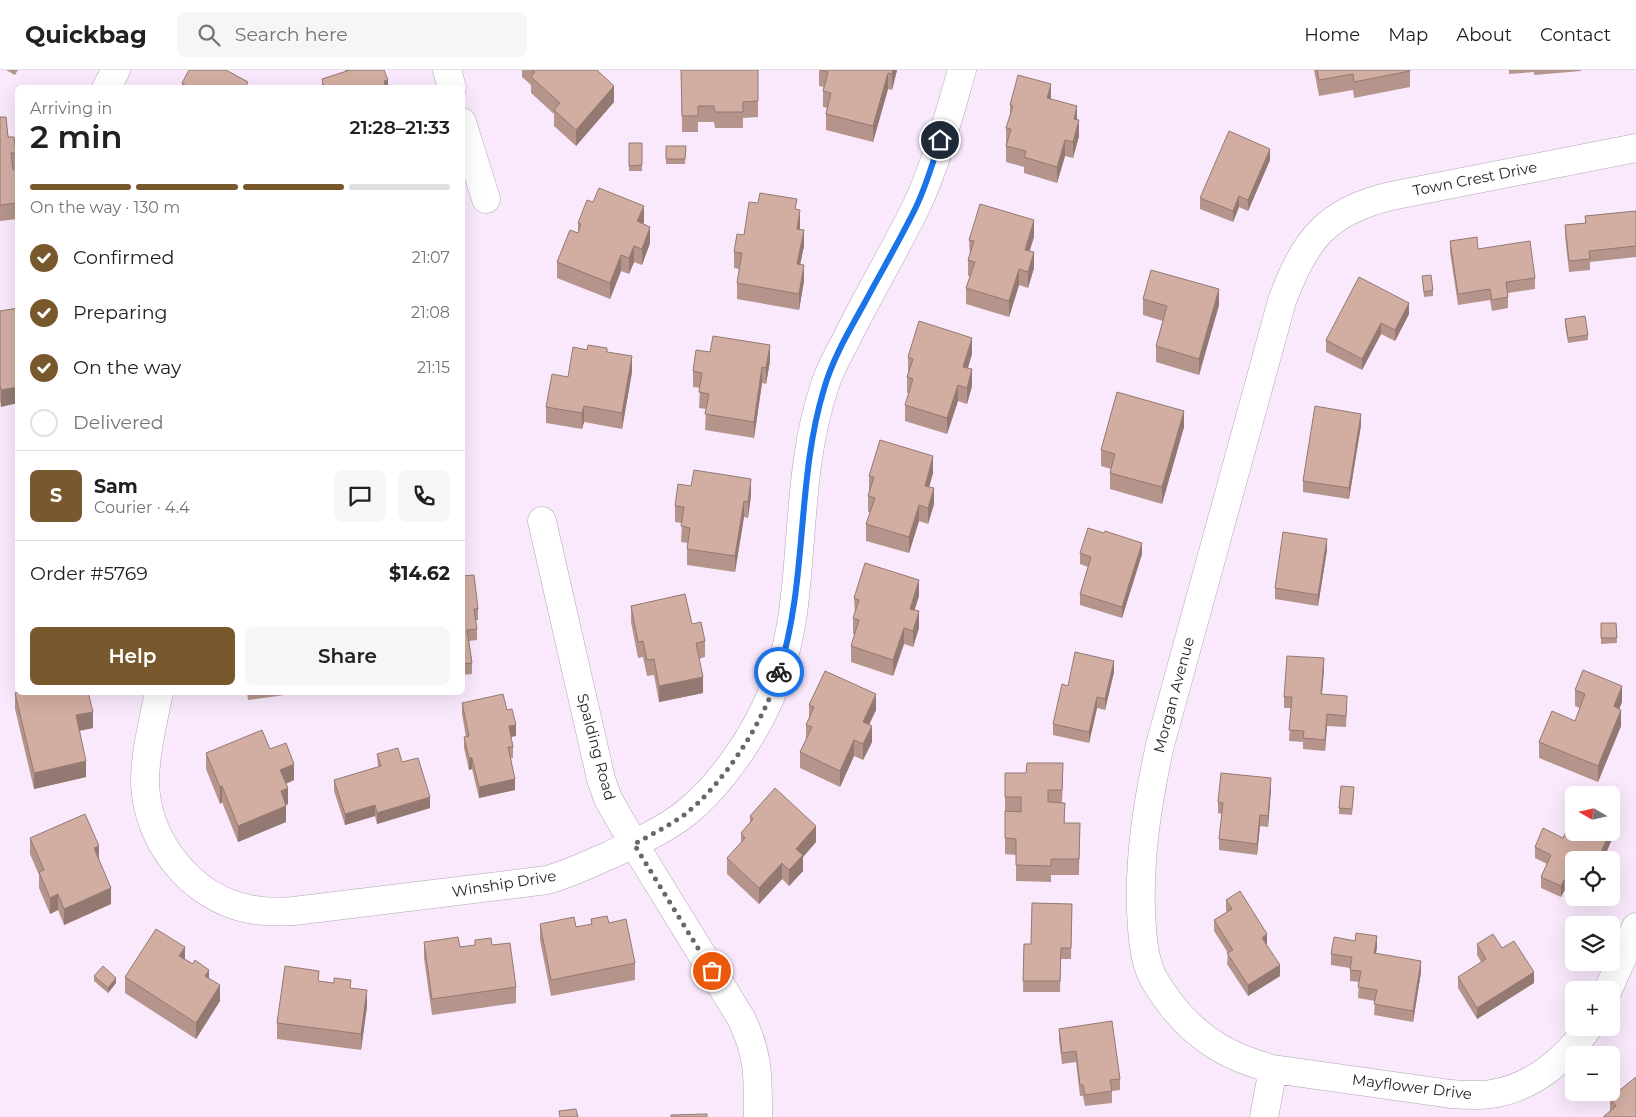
<!DOCTYPE html>
<html lang="en">
<head>
<meta charset="utf-8">
<style>
  body { margin:0; font-family:Montserrat,sans-serif; background:#f6f6f6; color:#202124; height:100vh; display:flex; flex-direction:column; font-size:19px; white-space:nowrap }
  * { box-sizing:border-box; margin:0 }
  p { font-size:16px; color:#757577 }
  .icon { flex:none; width:28px; height:28px; fill:none; stroke:currentColor; stroke-width:2; stroke-linecap:round; stroke-linejoin:round }
  .map { position:relative; flex:1; overflow:hidden }
  .side { position:absolute; left:15px; top:15px; width:450px; height:610px; display:flex; flex-direction:column; background:#fff; border-radius:8px; box-shadow:0 5px 20px #0002 }
  .side>* { flex:none }
  .needle { width:32px; rotate:279deg }
  .controls { position:absolute; left:1565px; top:716px; display:grid; gap:10px }
  .controls a { display:grid; place-items:center; width:55px; height:55px; border-radius:8px; background:#fff; box-shadow:0 5px 20px #0002; font-size:25px }
  .pin { position:absolute; display:grid; place-items:center; width:42px; height:42px; color:#fff; margin:-21px; border:2px solid #fff; border-radius:50%; box-shadow:0 1px 5px #0007 }
  .courier { position:absolute; display:grid; place-items:center; width:50px; height:50px; margin:-25px; border:4px solid #1a73e8; border-radius:50%; background:#fff; color:#222; box-shadow:0 1px 6px #0007 }
  .headline em { font-style:normal; font-weight:600 }
  .headline div { display:flex; flex-direction:column-reverse }
  .headline { display:flex; align-items:center; justify-content:space-between; height:85px; padding:0 15px }
  h1 { font-size:32px; font-weight:600; line-height:38px }
  .bar { display:grid; grid-template-columns:repeat(4,1fr); gap:8px 5px; align-content:center; height:60px; padding:0 15px }
  .bar i { height:6px; border-radius:4px; background:#e0e0e0 }
  .bar .on { background:#78592e }
  .bar p { grid-column:span 4 }
  .line { display:flex; align-items:center; gap:12px; padding:0 15px; border-top:1px solid #e0e0e0 }
  .line div { flex:1 }
  .round { display:grid; place-items:center; flex:none; width:52px; height:52px; border-radius:8px; background:#f6f6f6 }
  ol { padding:0 15px; list-style:none }
  li { display:flex; align-items:center; gap:15px; height:55px }
  li p { margin-inline-start:auto }
  li .icon { padding:5px; border-radius:50%; background:#78592e; color:#fff; stroke-width:4 }
  li:last-child { color:#757577 }
  li i { width:28px; height:28px; border:2px solid #e0e0e0; border-radius:50% }
  .button { display:flex; gap:10px; margin-top:auto; padding:10px 15px }
  .button a { flex:1; height:58px; border-radius:8px; background:#78592e; color:#fff; font-size:20px; font-weight:600; line-height:58px; text-align:center }
  .button a+a { background:#f6f6f6; color:#202124 }
  header { display:flex; align-items:center; gap:30px; box-sizing:border-box; height:70px; padding:0 25px; background:#fff; border-bottom:1px solid #e0e0e0 }
  header strong { font-size:24px }
  nav { display:flex; gap:28px; margin-inline-start:auto; font-size:18px }
  .search { width:350px; height:45px; background:#f6f6f6; display:flex; align-items:center; gap:12px; box-sizing:border-box; padding:0 18px; border-radius:8px; color:#757577; font-size:19px }
  .map>svg:first-child { display:block }
  .lines { fill:none; stroke-linecap:round; stroke-linejoin:round }
  .street-casing { stroke:#b3a3b6; stroke-width:29 }
  .street { stroke:#fff; stroke-width:28 }
  .wall { fill:#b5958b }
  .shaded-wall { fill:#937971 }
  .building { fill:#d2ada2; stroke:#937971 }
  .done { stroke:#6e646f; stroke-width:5; stroke-dasharray:0 9 }
  .route { stroke:#1a73e8; stroke-width:6 }
  .labels { text-anchor:middle; stroke-width:4; stroke-linejoin:round; paint-order:stroke }
  .street-label { font-size:15px; fill:#221c23; stroke:#fff }
</style>
</head>
<body>
<header>
<strong>Quickbag</strong>
<div class="search"><svg class="icon" aria-label="search" viewBox="0 0 24 24"><circle cx="10" cy="10" r="6"/><path d="M15 15l6 6"/></svg>Search here</div>
<nav><a>Home</a><a>Map</a><a>About</a><a>Contact</a></nav>
</header>
<div class="map">
<svg width="1636" height="1047" viewBox="0 0 1636 1047">
  <rect width="100%" height="100%" fill="#fae9fd"/>
  <g class="lines">
    <defs>
      <path id="street" d="M447,0L452,18
        M106,18L116,0
        M462,52L486,129
        M542,451L601,709L608,729L634,774L741,948C759,985 758,1007 758,1047
        M159,622C153,652 145,683 145,713C147,771 190,827 249,839C264,842 279,842 294,841L547,810C569,804 589,794 610,785C635,773 663,761 686,743C723,713 757,662 774,618C784,594 789,568 793,543C803,468 800,390 824,318C829,301 838,285 846,270C868,225 894,182 916,137C936,95 949,45 962,0
        M1608,920L1636,857
        M1273,999L1451,1024C1464,1025 1478,1026 1491,1024C1532,1018 1565,990 1588,958
        M1264,1047L1273,999C1231,988 1200,971 1172,936C1164,925 1155,914 1150,901C1143,882 1142,861 1141,841C1139,785 1148,730 1160,675L1282,231C1304,171 1326,141 1391,126L1636,78"/>
    </defs>
    <use href="#street" class="street-casing"/>
    <use href="#street" class="street"/>
  </g>
  <path class="wall" d="M6,0H18L15,5Z
    M345,0H384L388,18H322V9L345,2Z
    M522,0H597L614,32L576,76L554,56V44L531,23V15L522,7Z
    M681,0H758V47L743,48V58H715L714,52H698V62H682Z
    M819,0H897L892,20L888,19L873,72L826,60V44L827,38L823,37V21L824,17L819,16Z
    M1314,0H1410V17L1354,28L1353,20L1319,26Z
    M1509,0H1581V1L1534,5V2L1509,4Z
    M182,13L248,18H182Z
    M1051,29L1077,50L1079,66L1073,88L1065,86L1057,113L1024,103V97L1006,92V58L1010,46V35Z
    M0,47L16,83V99H13V100H18V149L0,151Z
    M629,73H642V101H629Z
    M666,76H686L685,94H666Z
    M1270,90L1248,141L1239,137L1233,152L1200,139V128Z
    M797,139L800,156V159L804,176L800,194L804,211L799,240L737,229V213L739,199L734,198V182L744,165Z
    M1636,141V187L1590,192V200L1569,202L1565,166V155L1585,153V146Z
    M644,152L643,154L650,173L642,195L634,192L629,204L621,201L610,229L557,208V192L578,163V153Z
    M1034,167L1029,181L1034,198L1028,218L1019,215L1009,247L966,234V218L970,206H968V190L970,186L969,170Z
    M1450,171L1478,179L1535,208V219L1508,223V238L1492,241L1490,230L1458,235L1450,182Z
    M1422,206L1433,220V226L1424,227Z
    M1143,229L1219,235L1199,305L1156,292V276L1163,251L1143,245Z
    M18,238L1,337L0,331V241Z
    M1409,244L1395,271L1381,264L1362,300L1326,282V270Z
    M1565,249L1588,265V270L1568,273L1565,255Z
    M607,282L632,302L622,359L584,352L582,359L546,353V337L568,307Z
    M972,284L968,298L972,316L967,334L958,331L947,364L905,351V335L909,323H907V307L908,303V287Z
    M770,291L766,314L762,313L754,368L705,360L706,339L699,338L700,318L693,317V301Z
    M1361,355L1349,429L1303,422V411Z
    M1184,357L1162,434L1110,419V403L1111,399L1101,396V380Z
    M933,403L929,417L934,434L928,454L919,451L909,483L866,471V454L870,442H868V426L869,422V406Z
    M751,425L748,448L744,447L735,502L687,495V479L688,473L681,472L682,453L675,452V436Z
    M1327,480L1318,536L1275,529V518Z
    M1080,483L1142,484L1122,548L1080,535V524L1088,497L1080,494Z
    M462,506L478,539V550H475L477,559V570L469,571L472,593V604L462,605Z
    M919,526L914,540L919,558L913,577L904,574L893,606L851,592V576L855,565L853,564V548L855,544L854,528Z
    M631,536L692,554L705,571V587L699,589L703,623L659,632L654,605L647,606L643,587L638,588L631,552Z
    M1601,553H1616L1617,573L1601,574Z
    M1324,599L1322,624L1347,637L1346,657L1327,656L1325,681L1303,679V672L1289,671L1291,638H1284V627Z
    M1114,602L1105,640L1097,638L1089,673L1053,665V654L1068,616Z
    M1575,620L1622,632L1619,639L1621,656L1598,712L1539,688V672L1575,651L1580,638L1575,636Z
    M247,622H299V623L248,630Z
    M15,623L93,658L80,661L86,707L34,719L15,639Z
    M462,633L507,640L516,666L511,667L513,677V688H511L515,720L479,728L472,699L469,700L464,678V667H466L462,644Z
    M809,635L876,640L869,654L872,672L863,690L854,686L840,717L800,698V682L806,669V655L809,648Z
    M270,679L294,710L286,714L288,734L286,735V752L238,772L222,732L220,734L206,699V683Z
    M377,684L402,692L430,738L377,754L375,746L345,755L334,721V710L378,697Z
    M1005,703L1063,709L1062,733L1065,753H1080L1079,805H1051V812L1016,811V785L1005,784Z
    M1271,719L1268,757L1260,756L1257,785L1219,780V769L1222,744L1218,743V732Z
    M1354,722L1352,745L1339,744V738Z
    M750,746L816,772L803,787V801L789,816L782,809L759,834L727,804V788L741,773V763L750,753Z
    M1616,760L1603,790H1574V826L1564,821L1561,827L1541,818V807L1547,794L1535,788V777L1563,768Z
    M30,768L99,789L111,834L64,855L58,840L50,844L39,818V805L30,784Z
    M1226,830L1267,875L1280,906L1248,926L1227,894L1228,883L1214,861V850L1227,842L1226,841Z
    M1072,834L1071,889H1061L1060,922H1023L1024,874H1031Z
    M591,849L609,853L635,893V910L551,926L540,870V854L576,857L591,854Z
    M475,870L492,875L516,917V933L432,945L424,888V872L460,877L475,875Z
    M1477,874L1502,878L1534,913L1477,949L1458,918V907L1481,892L1477,885Z
    M1377,877L1376,883L1421,902L1413,952L1374,945L1375,931L1358,928L1359,912L1350,911V898L1331,895V884Z
    M185,889L193,894L209,908L220,931L196,969L125,923V907Z
    M94,906L116,913L108,923L94,911Z
    M319,911L367,936L361,980L277,969V953Z
    M1059,959L1120,1009V1020L1112,1021V1033L1085,1036L1083,1026H1080L1076,992L1062,994L1059,970Z
    M1610,1028L1636,1047L1610,1042Z"/>
  <path class="shaded-wall" d="M893,0H897L892,20V4Z
    M888,3V19L873,72V56Z
    M388,10V18H384V11Z
    M1051,14V30L1047,28Z
    M614,16V32L576,76V60Z
    M1077,36V52L1074,49Z
    M1079,50V66L1073,88V72Z
    M1065,70V86L1057,113V97Z
    M1270,79V90L1248,141V130Z
    M1239,126V137L1233,152V141Z
    M644,136V152L637,168V151Z
    M800,140V156L797,175V159Z
    M1034,150V167L1025,196V180Z
    M650,157V173L642,195V179Z
    M804,160V176L797,210V194Z
    M634,176V192L629,204V188Z
    M1034,182V198L1028,218V202Z
    M621,185V201L610,229V213Z
    M804,195V211L799,240V224Z
    M1019,199V215L1009,247V231Z
    M1219,219V235L1199,305V289Z
    M1409,233V244L1395,271V260Z
    M1381,253V264L1362,300V289Z
    M972,268V284L963,313V297Z
    M770,275V291L766,314V298Z
    M632,286V302L622,359V343Z
    M762,297V313L754,368V352Z
    M972,299V316L967,334V318Z
    M958,315V331L947,364V348Z
    M18,317V333L1,337V320Z
    M584,336V352L582,359V343Z
    M1184,341V357L1162,434V417Z
    M1361,344V355L1349,429V418Z
    M933,386V403L925,432V416Z
    M751,409V425L748,448V432Z
    M934,418V434L928,454V438Z
    M744,431V447L735,502V486Z
    M919,435V451L909,483V467Z
    M1327,469V480L1318,536V525Z
    M1142,473V484L1122,548V537Z
    M919,510V526L910,555V539Z
    M919,541V558L913,577V561Z
    M904,558V574L893,606V590Z
    M1324,588V599L1321,635V624Z
    M1114,591V602L1105,640V629Z
    M703,607V623L659,632V616Z
    M1622,616V632L1614,652V636Z
    M876,624V640L863,668V652Z
    M1097,627V638L1089,673V662Z
    M1621,640V656L1598,712V696Z
    M93,642V658L76,661V645Z
    M1327,644V656L1325,681V670Z
    M516,655V666L509,667V656Z
    M872,656V672L863,690V674Z
    M854,670V686L840,717V701Z
    M469,688H472V699L469,700Z
    M86,691V707L34,719V703Z
    M294,694V710L280,716V700Z
    M1271,708V719L1268,757V746Z
    M515,709V720L479,728V717Z
    M222,716V732L220,734V717Z
    M288,718V734L281,737V721Z
    M430,727V738L377,754V743Z
    M375,735V746L345,755V744Z
    M286,736V752L238,772V756Z
    M1260,745V756L1257,785V774Z
    M1616,749V760L1603,790H1598Z
    M816,756V772L803,787V801L789,816V800L796,779Z
    M99,776V792L94,778Z
    M782,793V809L759,834V818Z
    M1564,810V821L1561,827V816Z
    M111,818V834L64,855V839Z
    M58,824V840L50,844V828Z
    M1267,864V875L1262,868Z
    M1377,866V877L1374,894V883Z
    M185,877V893L179,886Z
    M1421,891V902L1413,952V941Z
    M1280,895V906L1248,926V915Z
    M209,900V916L205,906Z
    M1534,902V913L1477,949V938Z
    M116,908V913L108,923V918Z
    M220,915V931L196,969V953Z
    M367,920V936L361,980V964Z"/>
  <path class="building" d="M189,0H226L248,12L245,18H189L182,13Z
    M350,0H384L388,10L384,11L386,18H324L322,9Z
    M532,0H597L614,16L576,60L554,40L560,33L531,7L535,2Z
    M681,0H758V31L743,32V42H715L714,36H698V46H682Z
    M820,0H893L892,4L888,3L873,56L826,44L831,23L823,21L828,2Z
    M1317,0H1410V1L1354,12L1353,4L1319,10Z
    M1018,5L1051,14L1047,28L1077,36L1074,49L1079,50L1073,72L1065,70L1057,97L1024,87L1026,81L1006,76L1011,59L1006,58L1013,36L1010,35Z
    M0,47H6L8,67H14L16,83H11L13,100H18V133L0,135Z
    M1229,61L1270,79L1248,130L1239,126L1233,141L1200,128Z
    M629,73H642V95L629,96Z
    M666,76H686L685,89H666Z
    M599,118L644,136L637,151L650,157L642,179L634,176L629,188L621,185L610,213L557,192L570,160L578,163L581,154L578,153L587,130L593,132Z
    M760,123L797,129L795,139L800,140L797,159L804,160L797,194L804,195L799,224L737,213L742,183L734,182L737,164L744,165L749,132L758,133Z
    M980,134L1034,150L1025,180L1034,182L1028,202L1019,199L1009,231L966,218L975,192L968,190L974,171L969,170Z
    M1636,141V176L1589,181L1590,189L1569,191L1565,155L1586,153L1585,146Z
    M1477,167L1478,179L1530,171L1535,208L1506,212L1508,227L1492,230L1490,219L1458,224L1450,171Z
    M1151,200L1219,219L1199,289L1156,276L1167,236L1143,229Z
    M1431,205L1433,220L1424,222L1422,206Z
    M1359,207L1409,233L1395,260L1381,253L1362,289L1326,270Z
    M18,238V317L1,320L0,315V241Z
    M1585,246L1588,265L1568,268L1565,249Z
    M919,251L972,268L963,297L972,299L967,318L958,315L947,348L905,335L913,309L907,307L913,289L908,287Z
    M713,266L770,275L766,298L762,297L754,352L705,344L709,324L699,322L702,303L693,301L696,280L710,282Z
    M588,275L607,278V282L632,286L622,343L584,336L582,343L546,337L552,304L568,307L573,277L587,280Z
    M1117,322L1184,341L1162,417L1110,403L1115,384L1101,380Z
    M1315,336L1361,344L1349,418L1303,411Z
    M880,370L933,386L925,416L934,418L928,438L919,435L909,467L866,454L875,428L868,426L874,407L869,406Z
    M694,400L751,409L748,432L744,431L735,486L687,479L690,458L681,456L684,437L675,436L678,414L691,416Z
    M1088,458L1104,463L1105,461L1142,473L1122,537L1080,524L1091,487L1080,483Z
    M1283,462L1327,469L1318,525L1275,518Z
    M865,493L919,510L910,539L919,541L913,561L904,558L893,590L851,576L859,550L853,548L859,530L854,528Z
    M474,505L478,539H474L477,559L467,560L472,593L462,594V506Z
    M685,524L692,554L701,552L705,571L696,573L703,607L659,616L654,589L647,590L643,571L638,572L631,536Z
    M1601,553H1616L1617,568H1601Z
    M1075,582L1114,591L1105,629L1097,627L1089,662L1053,654L1062,614L1068,616Z
    M1287,586L1324,588L1321,624L1347,626L1346,646L1327,644L1325,670L1303,668L1304,661L1289,660L1292,627H1284Z
    M1583,600L1622,616L1614,636L1621,640L1598,696L1539,672L1552,641L1575,651L1585,624L1575,620Z
    M825,601L876,624L863,652L872,656L863,674L854,670L840,701L800,682L812,657L806,655L814,637L809,635Z
    M18,622H88L93,642L76,645L86,691L34,703L15,623Z
    M503,624L507,640L512,639L516,655L509,656L513,677H508L515,709L479,717L472,688H469L464,667L469,666L462,633Z
    M262,660L270,679L286,673L294,694L280,700L288,718L281,721L286,736L238,756L222,716L220,717L206,683Z
    M398,678L402,692L418,688L430,727L377,743L375,735L345,744L334,710L381,696L377,684Z
    M1027,693H1063L1062,720H1048V732L1065,733L1064,753H1080L1079,789H1051V796L1016,795V769L1005,768V741L1021,742V727H1005V703H1026Z
    M1221,703L1271,708L1268,746L1260,745L1257,774L1219,769L1223,733L1218,732Z
    M1341,716L1354,717L1352,739L1339,738Z
    M775,718L816,756L796,779L803,785L789,800L782,793L759,818L727,788L745,768L741,763L753,749L750,746Z
    M85,744L99,776L94,778L111,818L64,839L58,824L50,828L39,802L44,800L30,768Z
    M1574,744V762H1610L1598,789L1592,786L1590,790H1574V814L1564,810L1561,816L1541,807L1551,785L1535,777L1543,758L1563,768Z
    M1611,747L1616,749L1611,761Z
    M1240,821L1267,864L1262,868L1280,895L1248,915L1227,883L1233,880L1214,850L1232,839L1226,830Z
    M1032,833L1072,834L1071,878H1061L1060,911H1023L1024,874H1031Z
    M607,846L609,853L626,849L635,893L551,910L540,854L574,847L576,857L592,854L591,849Z
    M156,859L185,877L179,886L193,894L195,890L209,900L205,906L220,915L196,953L125,907Z
    M1356,863L1377,866L1374,883L1421,891L1413,941L1374,934L1377,920L1358,917L1361,901L1350,900L1352,887L1331,884L1334,867L1355,871Z
    M1493,864L1502,878L1514,871L1534,902L1477,938L1458,907L1486,889L1477,874Z
    M458,867L460,877L475,875V870L491,868L492,875L510,873L516,917L432,929L424,872Z
    M103,896L116,908L108,918L94,906Z
    M285,896L319,901L318,911L334,913V908L351,910L350,918L367,920L361,964L277,953Z
    M1112,951L1120,1009L1110,1010L1112,1021L1085,1025L1083,1015H1080L1076,981L1062,983L1059,959Z
    M1636,1007V1047H1603L1616,1036L1610,1028Z
    M576,1039L578,1047H560L559,1041Z
    M707,1044V1047H671V1045Z"/>
  <g class="lines">
    <path class="done" d="M712,901L634,774C651,765 668,756 684,745C724,714 765,650 779,602"/>
    <path class="route" d="M779,602C808,510 796,411 824,319C832,290 849,261 864,234C881,202 900,170 916,137C926,116 933,93 940,70"/>
  </g>
  <g class="labels">
    <g class="street-label">
      <text transform="translate(1475 109) rotate(-11)" y="5">Town Crest Drive</text>
      <text transform="translate(1174 625) rotate(-75)" y="5">Morgan Avenue</text>
      <text transform="translate(596 677) rotate(75)" y="5">Spalding Road</text>
      <text transform="translate(504 814) rotate(-9)" y="5">Winship Drive</text>
      <text transform="translate(1412 1017) rotate(7)" y="5">Mayflower Drive</text>
    </g>
  </g>
</svg>
<div class="controls">
<a><svg class="needle" viewBox="-14 -14 28 28"><path d="M0-13l5 13h-10z" fill="#e53935"/><path d="M0 13l5-13h-10z" fill="#757577"/></svg></a>
<a><svg class="icon" aria-label="locate" viewBox="0 0 24 24"><circle cx="12" cy="12" r="6"/><path d="M12 2v4M12 18v4M2 12h4M18 12h4"/></svg></a>
<a><svg class="icon" aria-label="layers" viewBox="0 0 24 24"><path d="M12 4l9 5-9 5-9-5zM3 14l9 5 9-5"/></svg></a>
<a>+</a>
<a>−</a>
</div>
<div class="pin" style="left:712px;top:901px;background:#ea580c"><svg class="icon" aria-label="bag" viewBox="0 0 24 24"><path d="M5 8h14l-1 12H6zM9 8a3 3 0 0 1 6 0"/></svg></div>
<div class="pin" style="left:940px;top:70px;background:#1f2937"><svg class="icon" aria-label="home" viewBox="0 0 24 24"><path d="M3 11l9-7 9 7M6 9v11h12V9"/></svg></div>
<div class="courier" style="left:779px;top:602px"><svg class="icon" aria-label="bike" viewBox="0 0 24 24"><circle cx="6" cy="16" r="4"/><circle cx="18" cy="16" r="4"/><path d="M6 16l4-8h5l3 8M10 8l3 8H6M13 5h3"/></svg></div>
<section class="side">
<div class="headline"><div><h1>2 min</h1><p>Arriving in</p></div><em>21:28–21:33</em></div>
<div class="bar"><i class="on"></i><i class="on"></i><i class="on"></i><i></i><p>On the way · 130 m</p></div>
<ol>
<li><svg class="icon" aria-label="check" viewBox="0 0 24 24"><path d="M5 12l5 5 9-10"/></svg>Confirmed<p>21:07</p></li>
<li><svg class="icon" aria-label="check" viewBox="0 0 24 24"><path d="M5 12l5 5 9-10"/></svg>Preparing<p>21:08</p></li>
<li><svg class="icon" aria-label="check" viewBox="0 0 24 24"><path d="M5 12l5 5 9-10"/></svg>On the way<p>21:15</p></li>
<li><i></i>Delivered</li>
</ol>
<div class="line" style="height:90px"><b class="round" style="background:#78592e;color:#fff">S</b><div><b>Sam</b><p>Courier · 4.4</p></div><a class="round"><svg class="icon" aria-label="chat" viewBox="0 0 24 24"><path d="M4 5h16v11H9l-5 4z"/></svg></a><a class="round"><svg class="icon" aria-label="phone" viewBox="0 0 24 24"><path d="M5 4h4l2 5-3 2q2 4 5 5l2-3 5 2v4C11 20 4 13 5 4z"/></svg></a></div>
<div class="line" style="height:65px"><div>Order #5769</div><b>$14.62</b></div>
<div class="button"><a>Help</a><a>Share</a></div>
</section>
</div>
</body>
</html>
